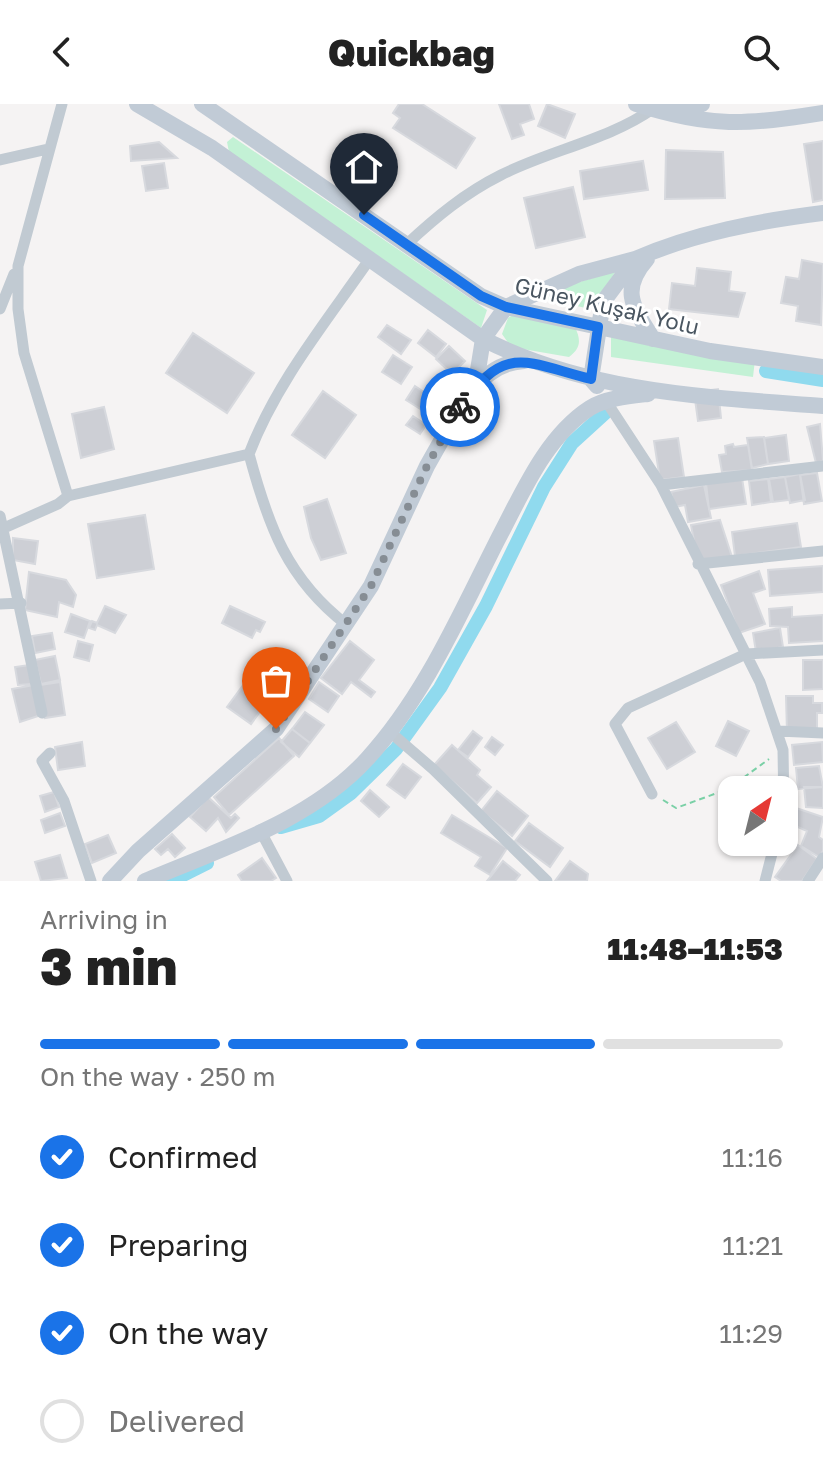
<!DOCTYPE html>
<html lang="en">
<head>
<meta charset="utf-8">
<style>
  body { margin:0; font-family:"Golos Text",sans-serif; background:#f2f2f2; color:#222; height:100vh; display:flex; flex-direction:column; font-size:30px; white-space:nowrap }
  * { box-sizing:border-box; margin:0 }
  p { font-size:26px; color:#767676 }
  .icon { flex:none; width:44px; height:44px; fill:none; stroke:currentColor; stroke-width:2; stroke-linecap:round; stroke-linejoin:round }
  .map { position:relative; height:777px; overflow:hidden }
  .side { display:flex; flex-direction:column; background:#fff; flex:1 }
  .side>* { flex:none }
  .needle { width:52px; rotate:35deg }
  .controls { position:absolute; left:718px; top:672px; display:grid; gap:16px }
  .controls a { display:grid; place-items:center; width:80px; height:80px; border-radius:16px; background:#fff; box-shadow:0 2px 6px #0004; font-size:40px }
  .pin { position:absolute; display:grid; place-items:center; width:68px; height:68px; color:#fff; margin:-82px -34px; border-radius:50% 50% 50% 0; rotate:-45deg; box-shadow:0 0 8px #0007 }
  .pin .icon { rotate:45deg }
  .courier { position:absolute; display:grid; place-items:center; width:80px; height:80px; margin:-40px; border:6px solid #1a73e8; border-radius:50%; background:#fff; color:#222; box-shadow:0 2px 10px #0007 }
  .summary em { font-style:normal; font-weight:800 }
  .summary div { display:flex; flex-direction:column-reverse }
  .summary { display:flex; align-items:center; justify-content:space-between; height:136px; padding:0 40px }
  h1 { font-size:52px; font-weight:800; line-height:60px }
  .bar { display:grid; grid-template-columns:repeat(4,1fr); gap:12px 8px; align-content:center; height:96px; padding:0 40px }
  .bar i { height:10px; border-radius:6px; background:#e0e0e0 }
  .bar .selected { background:#1a73e8 }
  .bar p { grid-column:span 4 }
  ol { padding:0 40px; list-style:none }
  li { display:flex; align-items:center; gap:24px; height:88px }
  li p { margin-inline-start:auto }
  li .icon { padding:8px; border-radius:50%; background:#1a73e8; color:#fff; stroke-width:4 }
  li:last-child { color:#767676 }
  li i { width:44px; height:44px; border:4px solid #e0e0e0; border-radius:50% }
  header { display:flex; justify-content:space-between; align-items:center; height:104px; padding:0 40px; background:#fff; font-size:36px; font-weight:800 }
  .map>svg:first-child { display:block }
  .green { fill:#c3f1d5 }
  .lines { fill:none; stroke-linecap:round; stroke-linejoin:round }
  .canal { stroke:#90daee; stroke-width:14 }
  .building { fill:#cdcfd5; stroke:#d7d9de; stroke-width:2 }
  .path { stroke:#7ad0a6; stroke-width:2; stroke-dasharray:6 4; stroke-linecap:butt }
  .minor { stroke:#c1cad2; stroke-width:11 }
  .secondary { stroke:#c1cbd6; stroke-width:16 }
  .done { stroke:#868d94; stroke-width:8; stroke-dasharray:0 14.4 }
  .route { stroke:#1a73e8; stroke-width:10 }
  .labels { text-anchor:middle; stroke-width:6; stroke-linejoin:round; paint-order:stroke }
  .street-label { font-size:22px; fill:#4a5661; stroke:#fff }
</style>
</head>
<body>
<header><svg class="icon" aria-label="back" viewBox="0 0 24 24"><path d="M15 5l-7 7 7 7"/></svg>Quickbag<svg class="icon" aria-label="search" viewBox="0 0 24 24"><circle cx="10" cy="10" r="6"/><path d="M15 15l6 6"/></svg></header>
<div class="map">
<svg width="823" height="777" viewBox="0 0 823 777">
  <rect width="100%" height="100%" fill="#f5f3f3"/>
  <path class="green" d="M233,33L487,206L481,224L229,48L227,38Z
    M616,167L590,205L542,194L566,182Z
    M514,210L575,223C581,236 581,244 569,253L511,243L502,230L508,214Z
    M611,230L755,256L753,273L611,253Z"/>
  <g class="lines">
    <path class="canal" d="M766,267L823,276
      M281,723L319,712L351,689L396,645L440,584L486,502L544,383L572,339L606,308
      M171,777L207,759"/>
  </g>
  <path class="building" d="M399,0H422L475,34L456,64L393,24L400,14L393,9Z
    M499,0H529L534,15L520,20L524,31L512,35Z
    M547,0L575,10L565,34L538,22Z
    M823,37V96L813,98L804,40Z
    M159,38L177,54L131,57L130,42Z
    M666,46L723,48L725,94L665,95Z
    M643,57L648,86L584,95L580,67Z
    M164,59L168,84L146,87L142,62Z
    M573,83L585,133L536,144L524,94Z
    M802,156L823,160L821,221L796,217L798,202L781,199L786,173L799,175Z
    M697,164L731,168L729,187L745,189L738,213L669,205L672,179L695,182Z
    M387,221L411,236L401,250L378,233Z
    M428,226L446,240L436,253L418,239Z
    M193,229L254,269L227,309L166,269Z
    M449,242L465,257L452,270L436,255Z
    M393,251L412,263L401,280L382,268Z
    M415,282L434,295L425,308L406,296Z
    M718,285L721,314L698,317L694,288Z
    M323,287L356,311L325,354L292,331Z
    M104,303L114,345L81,354L72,310Z
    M413,312L426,321L420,330L406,321Z
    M820,320L823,357L816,359L807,323Z
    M786,331L789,357L768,360L764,334Z
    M764,333L768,360L752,364L747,334Z
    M678,334L684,373L660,376L654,337Z
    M733,340L734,343L748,341L752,366L722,368L719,351L726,350L725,342Z
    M817,369L822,397L804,400L800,371Z
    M800,370L805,396L790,399L785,373Z
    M785,373L789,396L773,398L769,375Z
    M742,374L746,400L709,405L706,379Z
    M768,375L771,398L752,401L749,377Z
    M704,381L711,414L688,418L685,401L674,403L671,388Z
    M327,395L346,449L321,456L311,434L304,403Z
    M145,411L154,465L97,474L88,420Z
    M720,416L732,453L698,459L691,421Z
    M797,419L801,443L735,452L732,428Z
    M13,434L38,437L35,460L13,456Z
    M823,462V488L770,492L768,466Z
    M759,467L765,485L753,489L765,520L739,529L721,481Z
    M29,468L66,476L76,491L73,503L59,498L57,513L25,506Z
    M105,502L126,511L115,529L97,521L95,526L89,524L92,517L97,519Z
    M230,502L265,518L260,528L256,526L252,534L222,519Z
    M792,503V513L823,511V537L789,539L788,523L770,522L769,505Z
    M71,510L90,517L84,534L65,528Z
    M780,524L783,543L756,548L753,529Z
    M52,529L55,545L35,549L32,532Z
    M78,537L93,541L89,557L74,553Z
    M350,537L374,556L359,576L375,588L371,593L351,578L342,590L321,574Z
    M55,552L60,576L41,580L35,556Z
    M803,556H823V585L803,586Z
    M30,561L32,580L18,581L15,563Z
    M60,578L65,611L45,614L40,581Z
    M319,578L339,592L328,608L309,595Z
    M244,580L268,597L251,620L227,603Z
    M34,581L41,611L20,618L12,585Z
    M786,592H813V599H822V609H817V629H787Z
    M305,608L324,621L310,639L292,625Z
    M728,617L749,627L736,652L716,642Z
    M676,618L695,648L667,665L648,634Z
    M292,625L310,639L299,653L281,638Z
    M473,627L482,634L468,653L458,646Z
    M492,633L503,641L495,651L485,643Z
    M279,634L294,652L229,711L214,693Z
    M82,638L85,662L58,666L55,643Z
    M822,638L823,658L794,661L792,641Z
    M452,641L480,666L477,671L491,683L477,699L434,661Z
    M403,660L421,673L405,694L387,681Z
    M819,662L823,683L798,685L796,664Z
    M804,683H823V704L806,703Z
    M370,686L389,703L379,713L361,697Z
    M497,687L528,712L512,732L481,707Z
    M54,688L59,703L45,708L40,692Z
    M208,693L231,714L235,710L239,714L226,728L218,714L206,727L190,713Z
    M796,704L823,713L819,733L823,736V747L819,753L801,742L807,727L793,721Z
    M60,709L65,722L45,729L41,716Z
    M452,711L507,744L490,771L475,762L481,753L441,729Z
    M529,719L563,744L550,763L515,737Z
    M172,730L185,744L175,753L168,745L161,751L155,745Z
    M108,731L116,749L92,759L85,740Z
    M798,741L817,755L802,777H781L775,773Z
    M60,751L67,774L41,777L35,758Z
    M262,754L276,774L271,777H242L238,771Z
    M503,757L520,771L515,777H487Z
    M570,757L588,770L587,777H555Z"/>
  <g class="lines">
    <path class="path" d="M663,696L676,704L728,685L769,655"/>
    <path class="minor" d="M62,0L18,162V205L24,249L68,392
      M0,56L48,45
      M407,140C436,113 465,89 501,71C550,46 609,36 654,4
      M0,205L14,170
      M606,297L661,381L760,578L783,646L784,705
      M661,381L823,362
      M0,412L42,609
      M4,424L58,400L68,392L249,350
      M698,460L823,447
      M0,500L21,499
      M347,521C287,475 268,421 249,350C276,279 326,218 369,156
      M778,627L823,629
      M390,628L433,665L547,777
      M50,649L42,657L64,697L91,777
      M652,690L615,620L628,604L746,550L823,546
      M260,726L287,777
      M765,777L775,738
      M808,777L823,754"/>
    <path class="secondary" d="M137,0L212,44L483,235C590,289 706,293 823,302
      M202,0L481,192L506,203L710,247L823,263
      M636,0C710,24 748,21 823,9
      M663,5L702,0
      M635,155C695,129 759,117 823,109
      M647,155C619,187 634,204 653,235
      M524,257C493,259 480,277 462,300L478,266L483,235L506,203L579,170L635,155L603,198L591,275L597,282
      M110,777L138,747L276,625L371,482L427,362L462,300
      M145,777C220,745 311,717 367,655C424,593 459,512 497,437C521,392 545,333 590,304C606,294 630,292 648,290"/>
  </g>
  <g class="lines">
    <path class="done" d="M276,625L371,482L427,362L460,303"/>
    <path class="route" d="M364,111L481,192L506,203L598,223L591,275C524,258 506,239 460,303"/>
  </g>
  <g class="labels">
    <g class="street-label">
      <text transform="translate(607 202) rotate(13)" y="8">Güney Kuşak Yolu</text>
    </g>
  </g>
</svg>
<div class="controls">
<a><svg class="needle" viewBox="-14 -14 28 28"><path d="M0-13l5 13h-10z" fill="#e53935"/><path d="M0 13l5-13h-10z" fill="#767676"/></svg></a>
</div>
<div class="pin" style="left:276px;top:625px;background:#ea580c"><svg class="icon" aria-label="bag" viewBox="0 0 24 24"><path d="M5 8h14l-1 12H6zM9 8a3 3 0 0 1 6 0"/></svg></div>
<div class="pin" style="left:364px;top:111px;background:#1f2937"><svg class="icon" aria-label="home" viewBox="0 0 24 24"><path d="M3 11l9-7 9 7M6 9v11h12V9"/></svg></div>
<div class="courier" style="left:460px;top:303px"><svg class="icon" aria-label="bike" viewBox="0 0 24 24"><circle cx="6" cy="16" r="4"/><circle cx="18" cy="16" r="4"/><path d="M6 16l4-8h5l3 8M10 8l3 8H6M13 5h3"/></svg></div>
</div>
<section class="side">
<div class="summary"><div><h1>3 min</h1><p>Arriving in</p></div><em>11:48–11:53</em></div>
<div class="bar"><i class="selected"></i><i class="selected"></i><i class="selected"></i><i></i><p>On the way · 250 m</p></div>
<ol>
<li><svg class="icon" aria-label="check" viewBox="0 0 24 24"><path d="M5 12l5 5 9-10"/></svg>Confirmed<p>11:16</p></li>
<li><svg class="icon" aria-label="check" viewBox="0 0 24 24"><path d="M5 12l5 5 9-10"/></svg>Preparing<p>11:21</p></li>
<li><svg class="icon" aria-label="check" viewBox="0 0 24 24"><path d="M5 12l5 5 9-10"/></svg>On the way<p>11:29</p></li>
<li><i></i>Delivered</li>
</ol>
</section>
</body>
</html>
